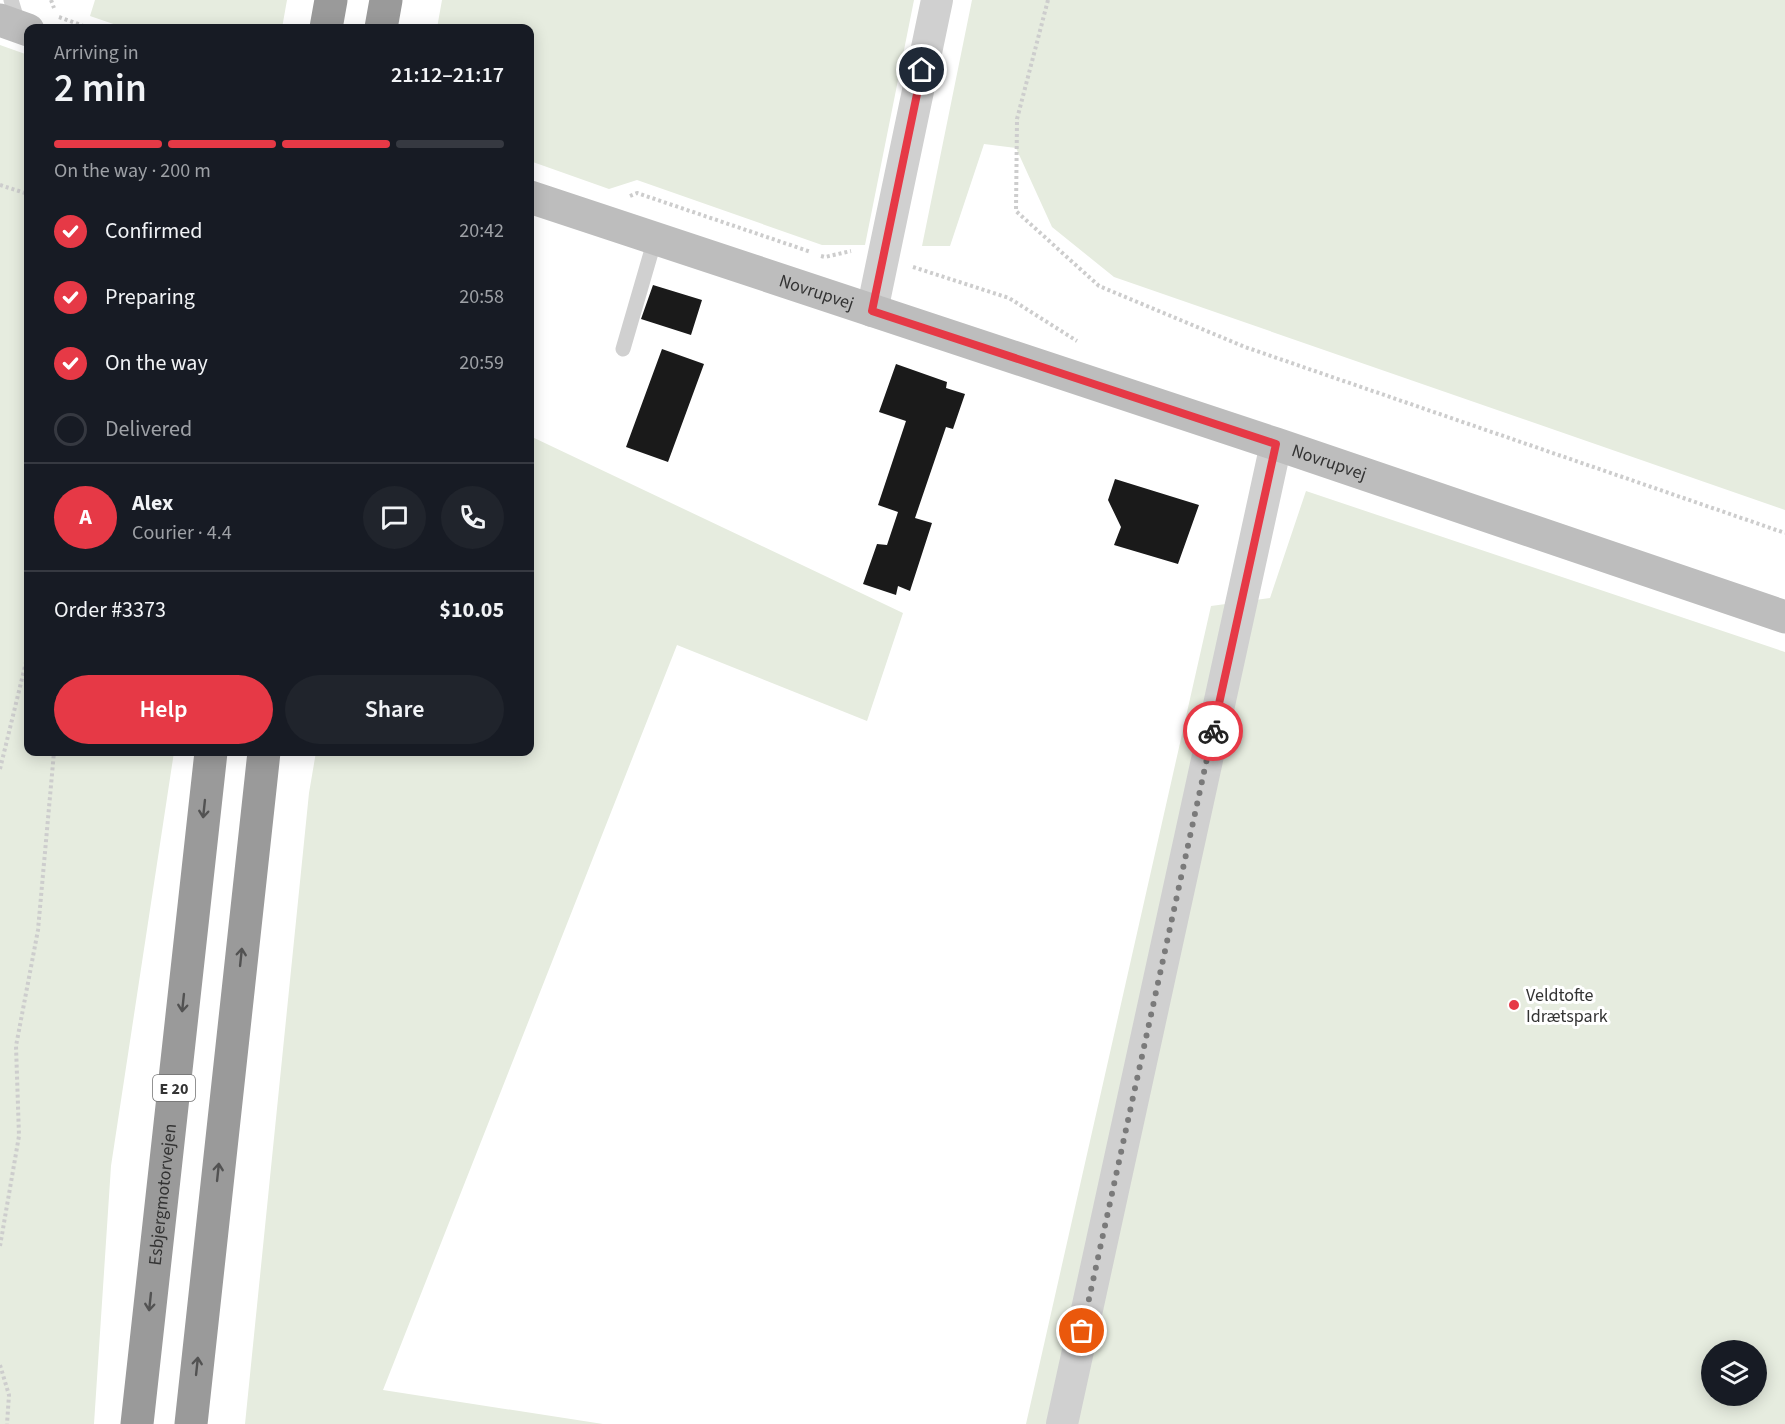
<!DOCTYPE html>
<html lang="en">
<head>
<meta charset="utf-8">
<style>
  body { margin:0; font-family:"Source Sans 3",sans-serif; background:#20242c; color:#f1f3f6; height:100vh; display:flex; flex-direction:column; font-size:22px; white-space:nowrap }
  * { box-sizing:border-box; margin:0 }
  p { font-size:20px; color:#9ea1a6 }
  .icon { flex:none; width:33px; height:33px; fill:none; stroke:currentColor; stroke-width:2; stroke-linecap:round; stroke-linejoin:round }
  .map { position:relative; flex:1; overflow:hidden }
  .drawer { position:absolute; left:24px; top:24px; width:510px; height:732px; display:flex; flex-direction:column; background:#171b24; border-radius:12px; box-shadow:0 3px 15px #0003 }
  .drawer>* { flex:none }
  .fabs { position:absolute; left:1701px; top:1340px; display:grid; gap:12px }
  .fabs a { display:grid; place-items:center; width:66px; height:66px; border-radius:50%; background:#171b24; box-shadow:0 3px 15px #0003; font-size:30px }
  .pin { position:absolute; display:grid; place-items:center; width:51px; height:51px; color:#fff; margin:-26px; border:3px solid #fff; border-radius:50%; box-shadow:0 2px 6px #0007 }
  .courier { position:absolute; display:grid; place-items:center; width:60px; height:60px; margin:-30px; border:4px solid #e63946; border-radius:50%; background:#fff; color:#222; box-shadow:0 2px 8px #0007 }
  .overview em { font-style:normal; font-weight:600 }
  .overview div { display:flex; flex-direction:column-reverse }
  .overview { display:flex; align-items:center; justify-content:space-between; height:102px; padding:0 30px }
  h1 { font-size:39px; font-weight:600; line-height:45px }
  .bar { display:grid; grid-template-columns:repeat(4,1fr); gap:9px 6px; align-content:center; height:72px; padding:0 30px }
  .bar i { height:8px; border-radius:4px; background:#363941 }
  .bar .active { background:#e63946 }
  .bar p { grid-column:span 4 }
  .line { display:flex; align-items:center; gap:15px; padding:0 30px; border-top:2px solid #363941 }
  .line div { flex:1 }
  .round { display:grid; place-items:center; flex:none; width:63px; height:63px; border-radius:32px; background:#20242c }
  ol { padding:0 30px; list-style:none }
  li { display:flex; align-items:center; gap:18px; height:66px }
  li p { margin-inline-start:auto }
  li .icon { padding:6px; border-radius:50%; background:#e63946; color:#fff; stroke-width:4 }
  li:last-child { color:#9ea1a6 }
  li i { width:33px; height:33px; border:3px solid #363941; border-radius:50% }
  .cta { display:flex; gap:12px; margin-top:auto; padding:12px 30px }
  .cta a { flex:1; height:69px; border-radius:36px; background:#e63946; color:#fff; font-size:24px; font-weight:600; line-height:69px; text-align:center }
  .cta a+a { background:#20242c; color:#f1f3f6 }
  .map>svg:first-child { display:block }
  .green { fill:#e6ecdf; fill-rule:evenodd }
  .building { fill:#1a1a1a }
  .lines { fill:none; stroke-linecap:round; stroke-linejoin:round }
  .path { stroke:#cdcdcd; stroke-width:4; stroke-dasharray:3 3; stroke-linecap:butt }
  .lane { stroke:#d0d0d0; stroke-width:15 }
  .street { stroke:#d0d0d0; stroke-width:32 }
  .secondary { stroke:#bdbdbd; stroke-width:33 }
  .highway { stroke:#9a9a9a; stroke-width:33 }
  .oneway { stroke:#525252 }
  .done { stroke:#7a7a7a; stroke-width:6; stroke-dasharray:0 10.8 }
  .route { stroke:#e63946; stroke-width:8 }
  .poi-dot { fill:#e63946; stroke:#fff; stroke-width:2 }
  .labels { text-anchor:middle; stroke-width:6; stroke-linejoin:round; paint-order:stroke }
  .shield { fill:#fff; stroke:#707070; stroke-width:1.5 }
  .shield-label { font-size:16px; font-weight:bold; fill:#333 }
  .street-label { font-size:18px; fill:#333; stroke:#fff }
  .poi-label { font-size:18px; fill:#333; stroke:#fff; text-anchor:start }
</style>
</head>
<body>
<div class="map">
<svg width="1785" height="1424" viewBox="0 0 1785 1424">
  <rect width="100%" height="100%" fill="#fff"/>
  <path class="green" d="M95,0H287L282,28H125L90,16Z
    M442,0H914L865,245H822L637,180L609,189L530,161V28H437Z
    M972,0H1785V510L1114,277L1052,227L1016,148L984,144L950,246H922Z
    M0,45L28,55V752H174L111,1166L94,1424H0Z
    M530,436L903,613L867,721L677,645L383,1390L603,1424H245L309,793L316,752H530Z
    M1306,491L1785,652V1424H1026L1211,606L1270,598ZM1712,1350H1756V1395H1712Z"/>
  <path class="building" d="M653,285L702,300L691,335L641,319Z
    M662,349L704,364L668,462L626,447Z
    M896,364L947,382L946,388L965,394L953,429L946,427L915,518L932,523L910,591L898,586L896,595L863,584L877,544L887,545L898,512L878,505L906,421L879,412Z
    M1115,479L1199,505L1178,564L1114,545L1121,527L1108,500Z"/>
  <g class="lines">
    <path class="path" d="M51,0L54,8
      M1048,0L1017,119L1016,211L1099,286L1245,347L1785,533
      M59,17L89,28
      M0,185L28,194
      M630,196L637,193L811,252
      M821,256L825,257L851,251
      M913,267L1009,298L1077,341
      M0,769L28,654
      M0,1246L19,1136L16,1046L38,930L54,752
      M0,1365L9,1395L7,1424"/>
    <path class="lane" d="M11,0L19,26
      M623,349L655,239"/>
    <path class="street" d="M872,311L937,0
      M1062,1424L1276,444"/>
    <g class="secondary">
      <path d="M0,20L28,30"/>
      <path id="s1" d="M530,197L1276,444L1785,617"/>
    </g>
    <g class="highway">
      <path d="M326,28L331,0"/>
      <path d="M381,28L386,0"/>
      <path id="s2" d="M137,1424L211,752"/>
      <path d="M191,1424L264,752"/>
    </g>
  </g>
  <defs><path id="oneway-shaft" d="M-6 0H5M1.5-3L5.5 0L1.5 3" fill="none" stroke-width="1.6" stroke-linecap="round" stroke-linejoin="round" transform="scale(1.5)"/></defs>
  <g class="oneway">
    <use href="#oneway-shaft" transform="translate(204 809) rotate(96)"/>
    <use href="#oneway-shaft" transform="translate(241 957) rotate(-84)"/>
    <use href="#oneway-shaft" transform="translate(183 1003) rotate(96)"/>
    <use href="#oneway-shaft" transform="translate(218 1172) rotate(-84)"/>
    <use href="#oneway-shaft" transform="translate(150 1302) rotate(96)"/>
    <use href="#oneway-shaft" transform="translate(197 1366) rotate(-84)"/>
  </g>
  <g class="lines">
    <path class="done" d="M1082,1331L1213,731"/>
    <path class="route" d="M922,70L872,311L1276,444L1213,731"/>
  </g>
  <circle class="poi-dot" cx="1514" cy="1005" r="6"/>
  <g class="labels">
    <rect class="shield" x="153" y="1075" width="42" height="26" rx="4.5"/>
    <g class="shield-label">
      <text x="174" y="1094">E 20</text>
    </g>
    <g class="street-label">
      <text dy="6" stroke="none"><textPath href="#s1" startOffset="302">Novrupvej</textPath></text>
      <text dy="6" stroke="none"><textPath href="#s1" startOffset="842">Novrupvej</textPath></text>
      <text dy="6" stroke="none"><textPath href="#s2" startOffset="231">Esbjergmotorvejen</textPath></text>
    </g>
    <g class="poi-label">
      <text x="1526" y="1001">Veldtofte<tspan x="1526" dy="21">Idrætspark</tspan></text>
    </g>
  </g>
</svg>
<div class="fabs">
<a><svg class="icon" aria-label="layers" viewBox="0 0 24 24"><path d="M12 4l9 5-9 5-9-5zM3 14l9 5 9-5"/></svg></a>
</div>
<div class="pin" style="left:1082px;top:1331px;background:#ea580c"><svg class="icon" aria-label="bag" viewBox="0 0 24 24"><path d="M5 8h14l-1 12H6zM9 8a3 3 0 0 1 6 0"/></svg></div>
<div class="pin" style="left:922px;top:70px;background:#1f2937"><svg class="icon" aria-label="home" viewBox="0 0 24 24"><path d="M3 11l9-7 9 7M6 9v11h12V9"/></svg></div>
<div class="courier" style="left:1213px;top:731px"><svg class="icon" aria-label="bike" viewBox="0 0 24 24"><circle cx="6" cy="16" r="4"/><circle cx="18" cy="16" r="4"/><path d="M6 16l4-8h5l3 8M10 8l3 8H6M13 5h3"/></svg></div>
<section class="drawer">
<div class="overview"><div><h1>2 min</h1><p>Arriving in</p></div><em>21:12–21:17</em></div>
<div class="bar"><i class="active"></i><i class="active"></i><i class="active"></i><i></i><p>On the way · 200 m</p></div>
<ol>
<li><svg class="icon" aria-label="check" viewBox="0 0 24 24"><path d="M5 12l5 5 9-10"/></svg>Confirmed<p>20:42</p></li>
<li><svg class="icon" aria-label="check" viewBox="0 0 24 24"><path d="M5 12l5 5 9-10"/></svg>Preparing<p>20:58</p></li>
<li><svg class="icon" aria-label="check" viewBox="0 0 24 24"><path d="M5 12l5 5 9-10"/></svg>On the way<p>20:59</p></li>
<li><i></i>Delivered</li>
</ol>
<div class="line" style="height:108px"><b class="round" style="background:#e63946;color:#fff">A</b><div><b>Alex</b><p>Courier · 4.4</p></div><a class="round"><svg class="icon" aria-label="chat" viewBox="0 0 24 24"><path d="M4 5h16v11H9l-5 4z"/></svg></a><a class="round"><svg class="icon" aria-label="phone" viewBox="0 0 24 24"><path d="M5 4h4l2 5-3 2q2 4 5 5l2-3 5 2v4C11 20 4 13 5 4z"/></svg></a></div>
<div class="line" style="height:78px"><div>Order #3373</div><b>$10.05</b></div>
<div class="cta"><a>Help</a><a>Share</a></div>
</section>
</div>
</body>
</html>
